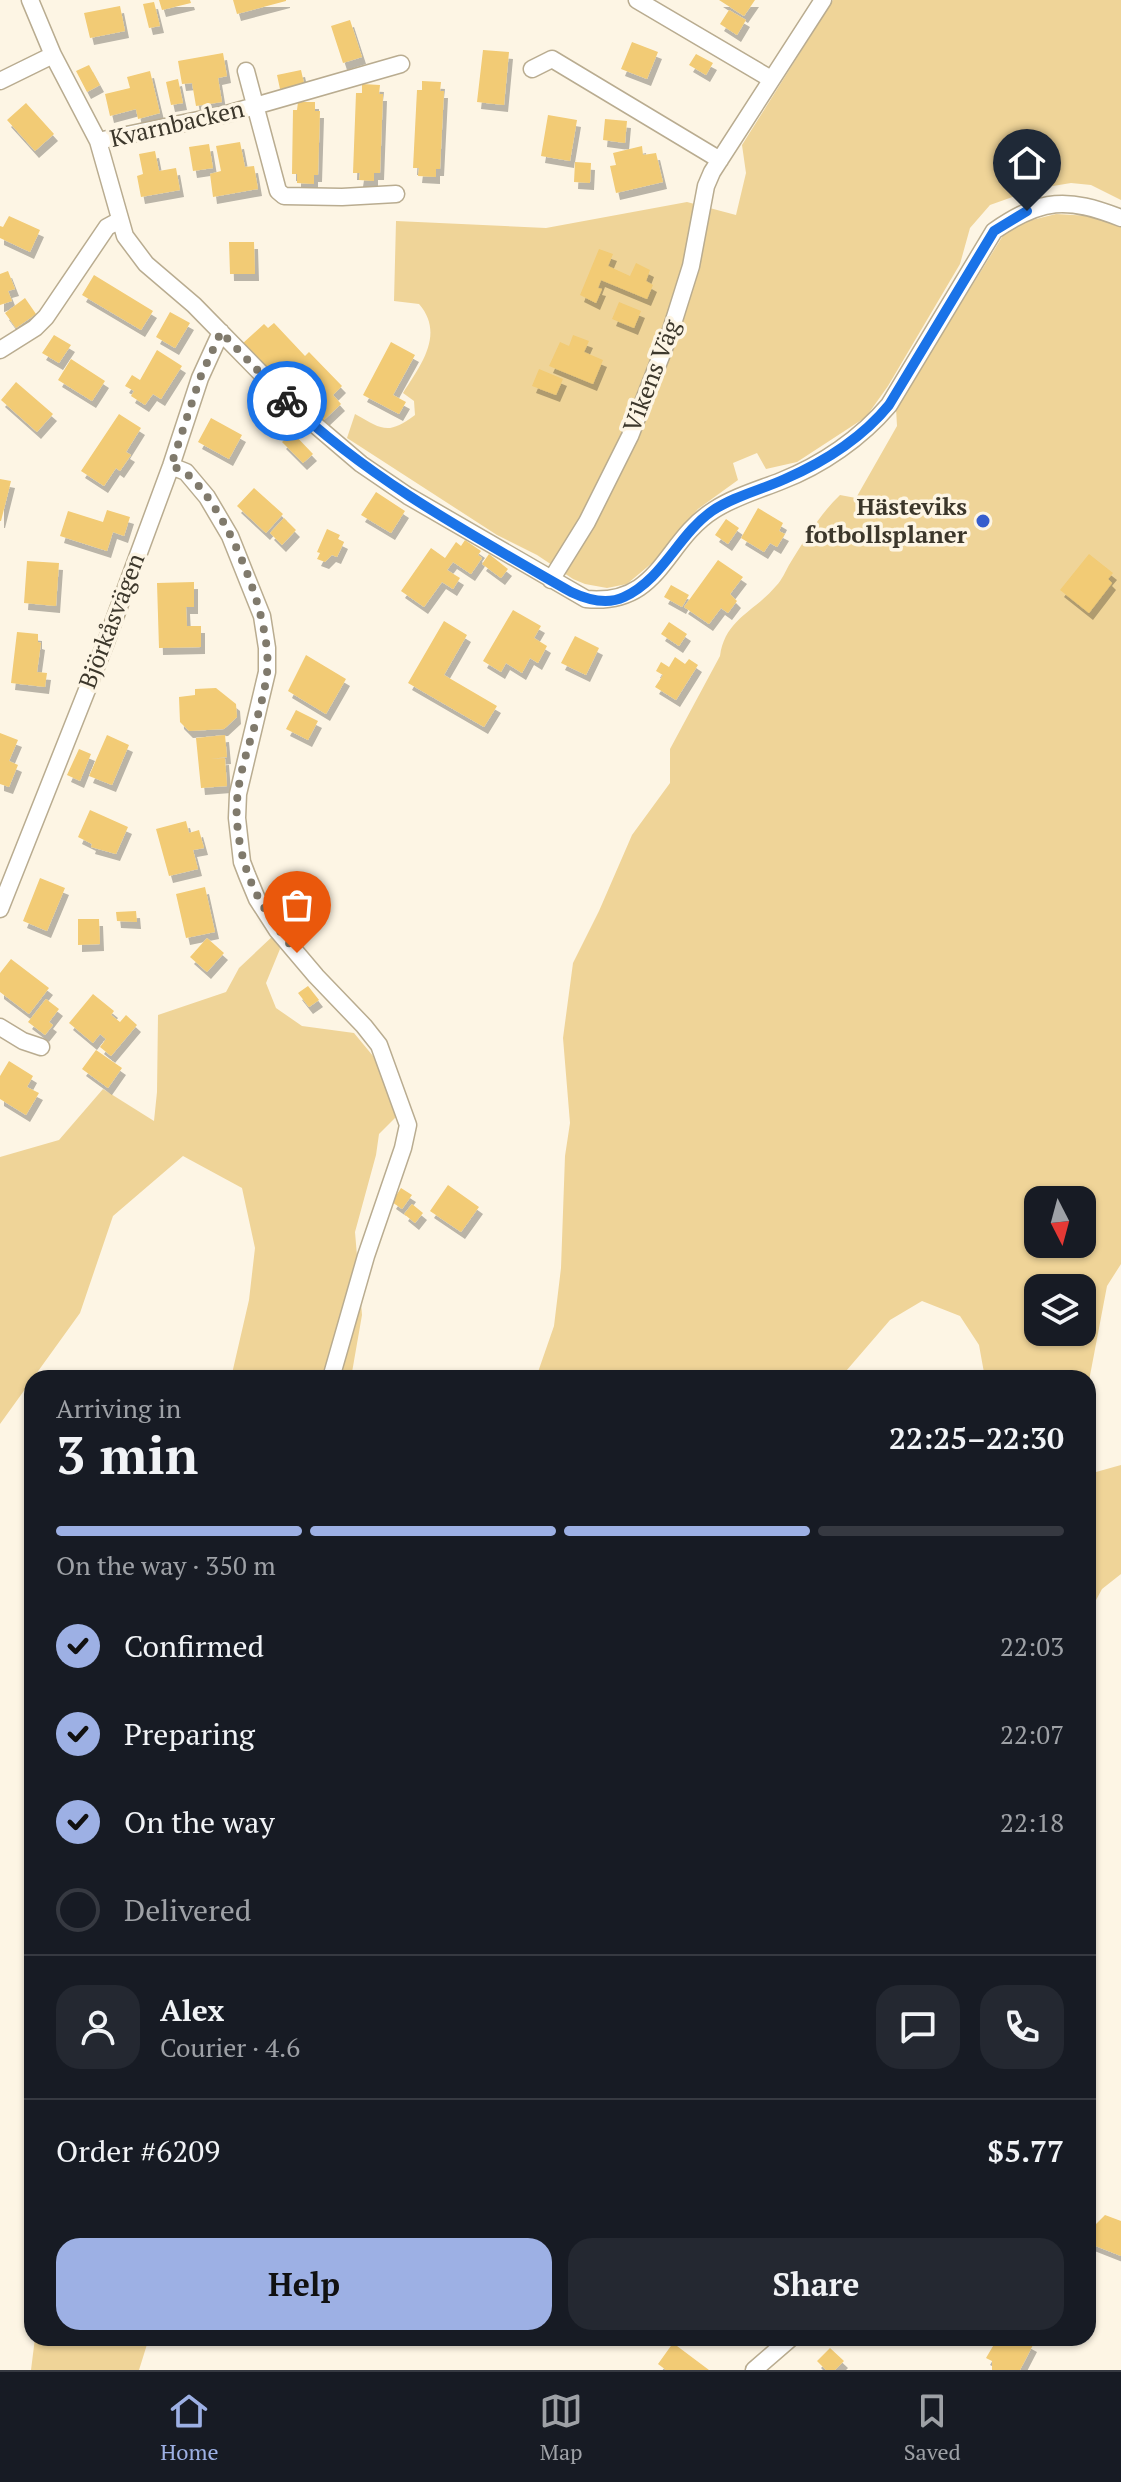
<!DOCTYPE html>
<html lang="en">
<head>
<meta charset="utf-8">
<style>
  body { margin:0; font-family:"PT Serif",serif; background:#242831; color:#f1f3f6; height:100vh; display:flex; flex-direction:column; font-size:30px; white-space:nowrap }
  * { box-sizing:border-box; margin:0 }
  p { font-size:26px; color:#9ea1a6 }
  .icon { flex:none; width:44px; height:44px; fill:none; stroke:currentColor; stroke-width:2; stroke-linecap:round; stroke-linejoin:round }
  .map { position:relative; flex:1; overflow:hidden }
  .drawer { position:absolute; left:24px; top:1370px; width:1072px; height:976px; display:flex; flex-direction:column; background:#171b24; border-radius:24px; box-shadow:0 2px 6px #0004 }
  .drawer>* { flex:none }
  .needle { width:52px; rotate:174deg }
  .fabs { position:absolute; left:1024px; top:1186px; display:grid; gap:16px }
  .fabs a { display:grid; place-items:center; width:72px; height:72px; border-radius:16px; background:#171b24; box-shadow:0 2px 6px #0004; font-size:40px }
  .pin { position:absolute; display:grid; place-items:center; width:68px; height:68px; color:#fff; margin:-82px -34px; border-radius:50% 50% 50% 0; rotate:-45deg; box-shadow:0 0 8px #0007 }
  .pin .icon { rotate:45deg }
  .courier { position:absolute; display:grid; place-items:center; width:80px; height:80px; margin:-40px; border:6px solid #1a73e8; border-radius:50%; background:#fff; color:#222; box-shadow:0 2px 10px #0007 }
  .overview em { font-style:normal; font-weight:600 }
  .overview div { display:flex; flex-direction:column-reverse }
  .overview { display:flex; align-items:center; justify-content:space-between; height:136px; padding:0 32px }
  h1 { font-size:52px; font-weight:600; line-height:60px }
  .bar { display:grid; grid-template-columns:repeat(4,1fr); gap:12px 8px; align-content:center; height:96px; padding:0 32px }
  .bar i { height:10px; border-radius:6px; background:#363941 }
  .bar .current { background:#9db0e4 }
  .bar p { grid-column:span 4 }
  .line { display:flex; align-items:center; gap:20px; padding:0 32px; border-top:2px solid #363941 }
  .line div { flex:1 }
  .round { display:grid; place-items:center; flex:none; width:84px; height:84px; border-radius:24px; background:#242831 }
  ol { padding:0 32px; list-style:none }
  li { display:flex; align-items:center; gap:24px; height:88px }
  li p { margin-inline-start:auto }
  li .icon { padding:8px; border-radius:50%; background:#9db0e4; color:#111; stroke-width:4 }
  li:last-child { color:#9ea1a6 }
  li i { width:44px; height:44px; border:4px solid #363941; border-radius:50% }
  .action { display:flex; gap:16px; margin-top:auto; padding:16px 32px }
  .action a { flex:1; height:92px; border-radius:24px; background:#9db0e4; color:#111; font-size:32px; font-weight:600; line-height:92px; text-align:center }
  .action a+a { background:#242831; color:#f1f3f6 }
  .menu { display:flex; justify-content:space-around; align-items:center; height:112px; border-top:2px solid #363941; background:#171b24; font-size:22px; color:#9ea1a6 }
  .menu a { display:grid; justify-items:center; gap:4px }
  .menu .current { color:#9db0e4 }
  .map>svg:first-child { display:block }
  .green { fill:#efd498; fill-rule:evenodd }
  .building { fill:#f2cb74; filter:url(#shadow) }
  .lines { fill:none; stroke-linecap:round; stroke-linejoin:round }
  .street-casing { stroke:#b9ac90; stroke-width:19 }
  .street { stroke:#fff; stroke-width:16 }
  .done { stroke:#807a6c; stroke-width:8; stroke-dasharray:0 14.4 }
  .route { stroke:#1a73e8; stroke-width:10 }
  .poi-dot { fill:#365dcd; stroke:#fdf5e4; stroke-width:3 }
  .labels { text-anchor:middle; stroke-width:7; stroke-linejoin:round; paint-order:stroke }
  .street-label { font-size:24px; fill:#3c372b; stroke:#fdf5e4 }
  .poi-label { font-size:24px; font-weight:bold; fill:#3c372b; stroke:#fdf5e4; text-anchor:end }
</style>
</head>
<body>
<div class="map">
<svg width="1121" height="2370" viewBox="0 0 1121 2370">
  <defs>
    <filter id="shadow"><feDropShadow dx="4" dy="7" stdDeviation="0" flood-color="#0004"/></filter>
  </defs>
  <rect width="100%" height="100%" fill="#fdf5e4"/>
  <path class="green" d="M833,0H1121V200L1091,185L1071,183L1035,189L990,205L970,228L960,264L888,386L866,417L797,462L766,469L757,453L733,463L738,480L698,509L652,563L627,584L607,588L585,584L573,579L537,555L497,535L347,438L355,414C383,430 388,435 415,415L414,401L403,393C421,365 445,334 419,304L394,301L396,221L546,228L687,202L736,215L746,173L742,145Z
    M1056,214L1090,216L1121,227V1264L1107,1286L1088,1386V1378H985L979,1345L960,1316L922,1301L890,1320L840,1378H539L538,1372L554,1326L561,1268L565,1156L570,1123L563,1038L573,963L599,911L632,835L670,783V749L720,656C725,619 754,612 776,586C782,580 785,572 789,565C804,541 819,515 840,495L856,498L897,426L896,408L1004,234L1020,223ZM1038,1200H1082V1244H1038ZM1038,1288H1082V1332H1038Z
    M275,934L280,949L266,983L276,1008L302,1026L354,1033L373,1056L399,1114L379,1134L376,1155L355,1232L362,1315L351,1378H231L249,1300L255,1248L242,1188L183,1156L113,1216L80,1313L0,1424V1157L59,1140L103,1089L154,1121L157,1092L158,1015L226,992L239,968Z
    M1088,1465L1096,1472L1121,1465V1574L1102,1589L1088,1615Z
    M35,2338H149L139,2370H31Z"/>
  <path class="building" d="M159,0H190L191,3L162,10Z
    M233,0H286V1L237,14Z
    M719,0H755L744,16Z
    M154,2L160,26L149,28L143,4Z
    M120,6L125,31L90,38L84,13Z
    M729,10L746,20L737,35L720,24Z
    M350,20L362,57L343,63L331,26Z
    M632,42L658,52L647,79L621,69Z
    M483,50L509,52L504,105L477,102Z
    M223,53L227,76L218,78L222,102L196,106L192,83L182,84L178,61Z
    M696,54L713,63L706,75L689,65Z
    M89,65L100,85L87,92L76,71Z
    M301,70L304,83L280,89L277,75Z
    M150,71L160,113L138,119L136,109L110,116L105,94L130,88L127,77Z
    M178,79L183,103L171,105L166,82Z
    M422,81L441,82L440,91H444L440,169H436V177L418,176L419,168H413L417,90H422Z
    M362,84L380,85L379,94H383L380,173H374V181L359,180L360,173H353L356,93H362Z
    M298,102H315V111H320L318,175H314V184L297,183V174H292L293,110H297Z
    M26,103L54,134L35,151L7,120Z
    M548,115L577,120L570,161L541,156Z
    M605,119L627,121L625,143L603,140Z
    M240,142L245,167L254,166L258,189L213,197L210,174L221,171L216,146Z
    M209,144L213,168L193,171L189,147Z
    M642,146L643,155L656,153L663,182L616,193L610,166L616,165L613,153Z
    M155,151L159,171L176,168L180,190L141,197L137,176L143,174L139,154Z
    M575,162L591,163L590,183L574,182Z
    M9,216L40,230L30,252L0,238V226L3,227Z
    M229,242H254L255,274H230Z
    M599,249L613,254L608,266L630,276L636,263L650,270L646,281L653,285L647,299L601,280L598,288L602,289L596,303L580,295Z
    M8,271L15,289L8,291L12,301L0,305V274Z
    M94,275L153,311L141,330L82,295Z
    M25,298L36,314L16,328L5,313Z
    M619,302L641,311L634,328L612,319Z
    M170,312L190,323L175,348L156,337Z
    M274,323L305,356L309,352L342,386L333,395L341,404L323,421L242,344L264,324L268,328Z
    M54,335L71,345L59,363L42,353Z
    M573,335L589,341L584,352L603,360L593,384L549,366L560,342L569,346Z
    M391,342L415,355L393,395L406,402L399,414L363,395Z
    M157,350L182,366L161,399L153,394L145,405L131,396L134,391L125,386L132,375L140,380Z
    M71,359L105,381L92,401L58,380Z
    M539,369L563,379L556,395L532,386Z
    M16,382L53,414L37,432L1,400Z
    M119,414L141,428L126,452L131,455L120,471L116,468L104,486L81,471Z
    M211,418L242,435L229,459L198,442Z
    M292,432L313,454L303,463L282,442Z
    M0,479L11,481L1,521H0Z
    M254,488L283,514L266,533L237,506Z
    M376,492L405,511L391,533L361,515Z
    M758,508L783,523L779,531L785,534L777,547L770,543L764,552L741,538Z
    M107,510L130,517L124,536L113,532L107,551L60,536L68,511L103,522Z
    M284,518L296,530L282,545L270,533Z
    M726,519L739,528L728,544L715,535Z
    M327,529L340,535L338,539L344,542L337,557L332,555L325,562L317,559L320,553L317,552Z
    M465,540L481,551L478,555L482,558L471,574L453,562L447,570L460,578L453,589L442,582L424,607L401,591L431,548L445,558L456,542L461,546Z
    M489,554L508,569L501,578L482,564Z
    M1089,554L1113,573L1108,579L1112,583L1089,613L1060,590Z
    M718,560L743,577L730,594L737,601L728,613L721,608L709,624L684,607Z
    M27,561L59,563L56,606L24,603Z
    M194,582V607H186L187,626H201V647L159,648L157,583Z
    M671,585L689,595L682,607L664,597Z
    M513,610L541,626L534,638L547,646L538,663L530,658L522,673L506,663L501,672L483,661Z
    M444,621L467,635L444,675L497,706L484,727L408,683Z
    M669,622L687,634L679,646L661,634Z
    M17,632L38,634V642L41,643L37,672L47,673L45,687L11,683Z
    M575,636L599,648L586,675L561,663Z
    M306,655L346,679L326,714L288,691Z
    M675,657L685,664L689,659L698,665L676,700L655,687L663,675L656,671L661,662L669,667Z
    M216,688L236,704L237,717L224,729L189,731L180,722L179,697L195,695V689Z
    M296,710L318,721L308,740L286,729Z
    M0,733L18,740L9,761L18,765L9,787L0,784Z
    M107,735L129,745L112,785L89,776Z
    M225,735L227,757L210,759L225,758L227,786L201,788L196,738Z
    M79,749L91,754L80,781L67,775Z
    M90,810L128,827L116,854L91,847L92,844L78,837Z
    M186,821L189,833L199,830L204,848L193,850L198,869L169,876L156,829Z
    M40,878L65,888L47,931L23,921Z
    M205,887L215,932L186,938L176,894Z
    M136,911L137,922L117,921L116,912Z
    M78,919H99L100,944L78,945Z
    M207,938L224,953L207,972L190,957Z
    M11,959L49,988L29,1014L0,992V973Z
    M308,986L319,1000L309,1007L298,993Z
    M93,994L114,1011L111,1015L120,1022L126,1015L137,1025L111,1056L100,1047L106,1039L100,1034L93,1043L69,1023Z
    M46,999L59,1009L49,1022L53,1025L45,1035L28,1022Z
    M96,1050L122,1068L108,1088L82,1069Z
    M9,1061L33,1076L27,1087L39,1093L26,1115L0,1099V1076Z
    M448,1185L479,1207L461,1232L430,1211Z
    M401,1188L412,1195L402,1209L392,1202Z
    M412,1204L423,1213L415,1223L404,1214Z
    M1105,2215L1121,2221V2256L1088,2243L1092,2224L1095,2225Z
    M1004,2338H1020L1033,2345L1020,2370H992V2361L986,2358L996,2341L1001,2344Z
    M673,2343L709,2370H666L658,2364Z
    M830,2348L844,2361L835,2370H826L817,2361Z"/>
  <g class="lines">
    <defs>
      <path id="street" d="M30,0L53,55L98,141L125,236L146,264L194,305L293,406L361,464L408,496L586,599C661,606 663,542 714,510C734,497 758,490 781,481C822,465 861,438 889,405L994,231C1042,198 1067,197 1121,218
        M637,0L771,79
        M532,69L552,59L720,160
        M246,71L278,191L284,196L342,197L396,194
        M0,81L53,55
        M98,141L227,114L401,64
        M0,350L35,328L46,317L107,227L120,220
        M171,466L186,472L207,497L230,536L262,616L267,648V672L238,794L237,818L242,862L247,875L257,899L277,930L316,976L364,1026L379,1045L408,1125L403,1148L366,1256L331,1378
        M551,580L587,522L630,436L670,333L691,266L706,186L712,172L823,0
        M0,909L106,642L171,466L200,378L221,332
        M0,1027L23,1041L41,1047
        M754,2370L791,2338"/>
    </defs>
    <use href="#street" class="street-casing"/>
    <use href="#street" class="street"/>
  </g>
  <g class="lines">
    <path class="done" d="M287,401L221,332L200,378L171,466C176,468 183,470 187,474C228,509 273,620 267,673C261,724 233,770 237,822C242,878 262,910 297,953"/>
    <path class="route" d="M287,401C370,480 472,535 571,592C588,600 607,605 624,597C663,579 678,535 712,511C734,496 761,490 785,479C824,462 862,438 889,405L994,231L1027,211"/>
  </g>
  <circle class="poi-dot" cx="983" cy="521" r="8"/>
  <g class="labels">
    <g class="street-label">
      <text transform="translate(177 124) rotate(-13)" y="8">Kvarnbacken</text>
      <text transform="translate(652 376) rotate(-69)" y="8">Vikens Väg</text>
      <text transform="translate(112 621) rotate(-69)" y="8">Björkåsvägen</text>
    </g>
    <g class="poi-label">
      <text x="967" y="515">Hästeviks<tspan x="967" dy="28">fotbollsplaner</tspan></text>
    </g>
  </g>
</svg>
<div class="fabs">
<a><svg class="needle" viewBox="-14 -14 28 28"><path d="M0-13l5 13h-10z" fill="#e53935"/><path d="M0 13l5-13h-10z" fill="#9ea1a6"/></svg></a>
<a><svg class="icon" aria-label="layers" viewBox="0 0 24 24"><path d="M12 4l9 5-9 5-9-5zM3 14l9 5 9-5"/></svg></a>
</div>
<div class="pin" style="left:297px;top:953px;background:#ea580c"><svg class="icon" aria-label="bag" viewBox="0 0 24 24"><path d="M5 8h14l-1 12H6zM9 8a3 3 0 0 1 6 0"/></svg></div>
<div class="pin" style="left:1027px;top:211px;background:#1f2937"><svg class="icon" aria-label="home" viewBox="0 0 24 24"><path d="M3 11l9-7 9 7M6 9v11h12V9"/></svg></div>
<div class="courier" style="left:287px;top:401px"><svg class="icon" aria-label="bike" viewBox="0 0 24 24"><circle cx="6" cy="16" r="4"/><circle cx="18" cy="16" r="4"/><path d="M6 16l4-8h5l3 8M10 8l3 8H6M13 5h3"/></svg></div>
<section class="drawer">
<div class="overview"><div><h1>3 min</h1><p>Arriving in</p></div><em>22:25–22:30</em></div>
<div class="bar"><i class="current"></i><i class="current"></i><i class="current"></i><i></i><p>On the way · 350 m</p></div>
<ol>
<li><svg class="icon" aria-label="check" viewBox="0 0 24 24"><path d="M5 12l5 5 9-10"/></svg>Confirmed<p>22:03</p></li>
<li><svg class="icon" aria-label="check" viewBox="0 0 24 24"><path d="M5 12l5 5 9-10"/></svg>Preparing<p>22:07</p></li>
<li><svg class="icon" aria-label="check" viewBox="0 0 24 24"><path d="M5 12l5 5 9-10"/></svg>On the way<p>22:18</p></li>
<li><i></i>Delivered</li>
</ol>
<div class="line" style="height:144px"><a class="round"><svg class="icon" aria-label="person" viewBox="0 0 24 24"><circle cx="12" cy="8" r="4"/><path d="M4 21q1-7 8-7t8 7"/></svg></a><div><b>Alex</b><p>Courier · 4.6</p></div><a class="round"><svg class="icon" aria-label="chat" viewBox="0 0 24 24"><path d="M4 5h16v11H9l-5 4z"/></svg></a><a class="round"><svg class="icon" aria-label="phone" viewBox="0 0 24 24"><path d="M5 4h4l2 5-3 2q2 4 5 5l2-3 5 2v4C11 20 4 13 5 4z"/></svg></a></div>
<div class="line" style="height:104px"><div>Order #6209</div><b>$5.77</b></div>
<div class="action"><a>Help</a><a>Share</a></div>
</section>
</div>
<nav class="menu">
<a class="current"><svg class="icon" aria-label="home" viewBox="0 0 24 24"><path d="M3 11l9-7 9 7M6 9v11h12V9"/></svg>Home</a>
<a><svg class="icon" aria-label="map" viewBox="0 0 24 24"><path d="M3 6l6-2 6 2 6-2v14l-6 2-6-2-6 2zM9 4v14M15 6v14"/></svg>Map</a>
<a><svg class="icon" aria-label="saved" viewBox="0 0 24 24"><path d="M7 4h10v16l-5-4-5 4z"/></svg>Saved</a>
</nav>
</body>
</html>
